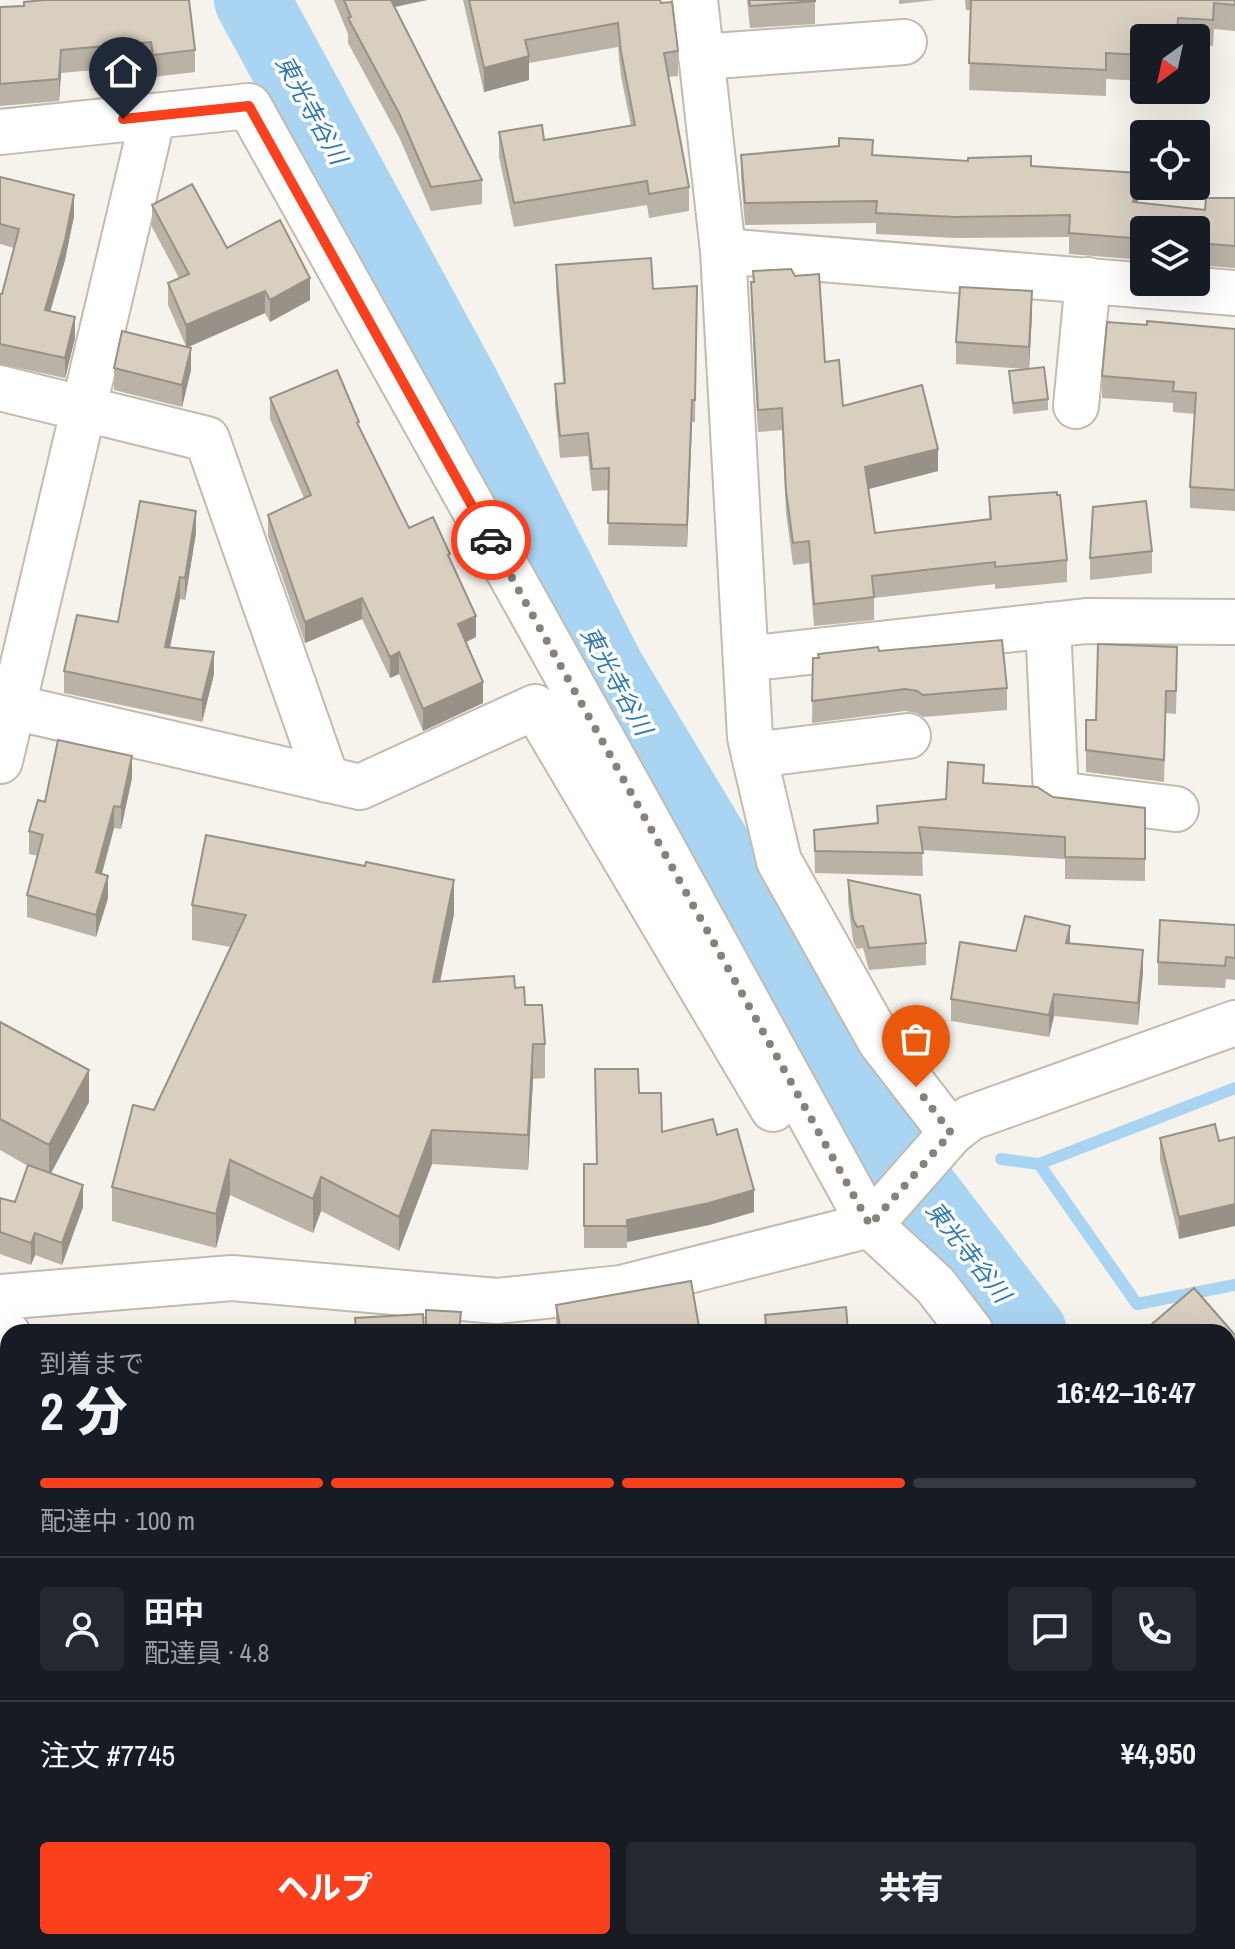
<!DOCTYPE html>
<html lang="ja">
<head>
<meta charset="utf-8">
<style>
  body { margin:0; font-family:"Archivo Narrow","Noto Sans JP",sans-serif; background:#242831; color:#f1f3f6; height:100vh; display:flex; flex-direction:column; font-size:30px; white-space:nowrap }
  * { box-sizing:border-box; margin:0 }
  p { font-size:26px; color:#9ea1a6 }
  .icon { flex:none; width:44px; height:44px; fill:none; stroke:currentColor; stroke-width:2; stroke-linecap:round; stroke-linejoin:round }
  .map { position:relative; flex:1; overflow:hidden }
  .drawer { position:absolute; left:0px; top:1324px; width:1236px; height:626px; display:flex; flex-direction:column; background:#171b24; border-radius:24px 24px 0 0; box-shadow:0 8px 32px #0002 }
  .drawer>* { flex:none }
  .needle { width:52px; rotate:213deg }
  .tools { position:absolute; left:1130px; top:24px; display:grid; gap:16px }
  .tools a { display:grid; place-items:center; width:80px; height:80px; border-radius:8px; background:#171b24; box-shadow:0 8px 32px #0002; font-size:40px }
  .pin { position:absolute; display:grid; place-items:center; width:68px; height:68px; color:#fff; margin:-82px -34px; border-radius:50% 50% 50% 0; rotate:-45deg; box-shadow:0 0 8px #0007 }
  .pin .icon { rotate:45deg }
  .courier { position:absolute; display:grid; place-items:center; width:80px; height:80px; margin:-40px; border:6px solid #fc3f1d; border-radius:50%; background:#fff; color:#222; box-shadow:0 2px 10px #0007 }
  .overview em { font-style:normal; font-weight:800 }
  .overview div { display:flex; flex-direction:column-reverse }
  .overview { display:flex; align-items:center; justify-content:space-between; height:136px; padding:0 40px }
  h1 { font-size:52px; font-weight:800; line-height:60px }
  .bar { display:grid; grid-template-columns:repeat(4,1fr); gap:12px 8px; align-content:center; height:96px; padding:0 40px }
  .bar i { height:10px; border-radius:6px; background:#363941 }
  .bar .selected { background:#fc3f1d }
  .bar p { grid-column:span 4 }
  .line { display:flex; align-items:center; gap:20px; padding:0 40px; border-top:2px solid #363941 }
  .line div { flex:1 }
  .round { display:grid; place-items:center; flex:none; width:84px; height:84px; border-radius:8px; background:#242831 }
  .cta { display:flex; gap:16px; margin-top:auto; padding:16px 40px }
  .cta a { flex:1; height:92px; border-radius:8px; background:#fc3f1d; color:#fff; font-size:32px; font-weight:800; line-height:92px; text-align:center }
  .cta a+a { background:#242831; color:#f1f3f6 }
  .map>svg:first-child { display:block }
  .green { fill:#d2eab5 }
  .lines { fill:none; stroke-linecap:round; stroke-linejoin:round }
  .stream { stroke:#a9d4f2; stroke-width:12 }
  .river { stroke:#a9d4f2; stroke-width:76 }
  .minor-casing { stroke:#c2bbae; stroke-width:48 }
  .minor { stroke:#fff; stroke-width:44 }
  .wall { fill:#bab2a6 }
  .shaded-wall { fill:#979187 }
  .building { fill:#d8cfc1; stroke:#979187; stroke-width:2 }
  .done { stroke:#878178; stroke-width:8; stroke-dasharray:0 14.4 }
  .route { stroke:#fc3f1d; stroke-width:10 }
  .labels { text-anchor:middle; stroke-width:7; stroke-linejoin:round; paint-order:stroke }
  .water-label { font-size:24px; font-style:italic; fill:#2e7ab2; stroke:#fff }
</style>
</head>
<body>
<div class="map">
<svg width="1235" height="1949" viewBox="0 0 1235 1949">
  <rect width="100%" height="100%" fill="#f6f3ec"/>
  <path class="green" d="M8,1584V1942H1145L1149,1949H0V1586Z
    M1235,1844V1949H1179L1175,1942H1228V1849Z"/>
  <g class="lines">
    <path class="stream" d="M882,1141L926,1148
      M1001,1159L1039,1164L1235,1088
      M1039,1164L1137,1304L1235,1285"/>
    <path class="river" d="M252,0L464,390L607,670L729,873L863,1116L1029,1332
      M1228,1600L1235,1609"/>
    <defs>
      <path id="minor" d="M695,0L723,251L750,737L754,755L779,861L880,1041L951,1133
        M701,57L904,42
        M0,132L249,106L639,805L870,1225L935,1285L971,1332
        M723,251L1235,293
        M0,388L207,439L327,780
        M1076,406L1088,280
        M1048,625L1056,794L1176,809
        M746,659L1086,621L1235,622
        M0,704L360,787L535,707L773,1109
        M754,755L908,736
        M0,761L153,116
        M0,1297L232,1278L497,1301L621,1288L870,1225L951,1133L970,1118L1235,1023
        M0,1439L8,1334
        M1228,1663L1235,1672"/>
    </defs>
    <use href="#minor" class="minor-casing"/>
    <use href="#minor" class="minor"/>
  </g>
  <path class="wall" d="M334,0H427L395,7L482,180V204L431,211L399,137L348,43V34Z
    M463,0H660L678,51V76L668,77L689,187V211L649,218L647,205L514,227L499,157V132L544,140L631,126L621,76L618,47L529,63V80L484,92Z
    M747,0H815V24L750,28Z
    M899,0H936L899,4Z
    M965,0H1235V31L1214,29L1213,46L1196,45V38H1144V81L1106,79V96L969,90L971,10H966Z
    M0,7L195,50V72L153,77L151,65L61,73L59,101L0,106Z
    M741,155H873L1031,166L1139,195L1137,202L1205,210L1235,198V268L1196,265V230H1144V260L1069,254V237L955,238L876,234V223L745,225L741,177Z
    M0,177L74,216L65,260L50,311L75,338L65,378L0,364V294H2L14,248L0,244Z
    M152,205L227,248L310,300L270,322L265,313L188,347L191,370L182,407L114,390V368L186,346L168,305V283L179,278L152,227Z
    M556,265L653,289L697,286L695,422H692L687,547L608,545L609,490L592,491L588,456L560,458L555,406V384L563,383L556,287Z
    M753,271L825,362L843,406L938,471L868,489L875,533L989,520V497L1067,560V582L995,589V584L874,598V620L814,626L809,563L793,565L786,513L782,430L758,432L751,304V282H753Z
    M1032,314L1029,369L1048,399V410L1013,414L1009,371L1026,369L956,364V342Z
    M1147,325L1235,329V511L1190,508V487L1195,414L1173,412V403L1102,398V376Z
    M270,398L359,427L409,528L450,561L476,637L466,642L483,703L423,731L399,674L390,678L362,619L305,643L268,536V515L304,498L270,419Z
    M196,533L185,600L180,599L170,648L214,674L202,722L64,693V671L118,622Z
    M1152,551V573L1090,580V558Z
    M879,651L1007,688V710L923,717L917,713L905,711L812,723L813,658Z
    M1177,669L1176,714L1166,713L1164,782L1086,772V720H1096Z
    M132,778L121,829L114,828L102,874L108,898L96,937L27,917V895L38,856L29,854V831L45,802Z
    M984,783L1053,797L1145,808V881L1065,879V859L922,850L923,876L815,873L814,830L877,823L946,799Z
    M848,880L926,943V965L869,970L863,948L857,949L853,941L848,902Z
    M192,905L454,914L440,981L515,988L545,1044V1078L533,1079L528,1170L432,1164L399,1251L321,1211L313,1233L230,1195L216,1248L112,1221V1187L154,1110L231,947L192,940Z
    M1235,925V980L1226,979L1225,988L1158,985V962Z
    M1070,943L1143,972L1138,1025L1054,1016L1049,1037L951,1021V999L1016,951Z
    M0,1022L89,1102L50,1174L83,1207L62,1265L35,1255L31,1265L0,1254V1198L15,1202L28,1166L0,1150Z
    M639,1093L662,1132L717,1135L754,1212L709,1225L627,1242V1248H584V1164H597Z
    M1160,1138L1219,1141L1179,1239L1160,1160Z
    M556,1305L700,1332H556Z"/>
  <path class="shaded-wall" d="M384,0H427L384,9Z
    M61,50V73L59,101V79Z
    M529,56V80L484,92V68Z
    M1139,173V195L1133,223V202Z
    M74,195V216L65,260L45,330V310Z
    M310,278V300L270,322V300Z
    M265,291V313L186,348V325Z
    M1032,291V314L1029,369V347Z
    M75,317V338L65,378V358Z
    M191,348V370L182,407V385Z
    M692,400V422L687,547V525Z
    M938,449V471L865,490V467Z
    M196,511V533L185,600V578Z
    M180,577V599L165,670V647Z
    M362,598V619L305,643V622Z
    M476,616V637L458,646V624Z
    M214,652V674L202,722V700Z
    M399,652V674L390,678V657Z
    M483,682V703L423,731V709Z
    M132,756V778L121,829V807Z
    M114,806V828L96,895V872Z
    M108,876V898L96,937V915Z
    M454,880V914L433,1016V982Z
    M1070,926V948L1066,943Z
    M1143,950V972L1138,1025V1003Z
    M1054,994V1016L1049,1037V1015Z
    M533,1044V1079L528,1170V1135Z
    M89,1070V1102L49,1177V1145Z
    M432,1130V1164L399,1251V1217Z
    M230,1160V1195L216,1248V1214Z
    M321,1177V1211L313,1233V1199Z
    M83,1185V1207L62,1265V1243Z
    M754,1190V1212L709,1225L627,1242V1220Z
    M1235,1204V1226L1179,1239V1217Z
    M35,1233V1255L31,1265V1243Z
    M1235,1389V1412L1228,1418V1396Z"/>
  <path class="building" d="M45,0H189L195,50L153,55L151,42L61,50L59,79L0,84V7L24,6V2Z
    M344,0H391L482,180L431,187L399,113L348,18L351,17Z
    M469,0H660L661,3L672,2L678,51L664,53L689,187L649,194L647,181L514,203L499,132L542,125L544,140L635,125L621,52L618,23L525,40L529,56L484,68Z
    M749,0H815V1L750,6Z
    M971,0H1235V5L1214,3L1213,20L1178,18L1177,37L1146,35V38H1144V55L1106,53V70L969,63Z
    M839,138L873,140L872,155L968,161V158L1031,156V166L1139,173L1133,202L1205,210L1206,198H1235V246L1196,243V230H1144V239L1069,233L1070,215L955,217L876,213L877,201L745,203L741,155L839,146Z
    M0,177L74,195L65,240L45,310L75,317L65,358L0,344V294H2L19,229L0,224Z
    M192,184L227,248L280,220L310,278L270,300L265,291L186,325L168,283L189,274L152,205Z
    M651,258L653,289L697,286L695,400H692L687,525L608,523L609,468L592,469L588,433L560,436L555,384L565,383L556,265Z
    M791,269L795,276L819,274L825,362L839,360L843,406L922,385L938,449L865,467L875,533L991,519L989,497L1057,492V495H1060L1067,560L995,567V562L872,576L874,597L814,604L809,541L793,543L786,491L782,408L758,410L751,282H754L753,271Z
    M960,287L1032,291L1029,347L956,342Z
    M1147,321L1235,329V490L1190,487L1196,393L1173,391L1174,382L1102,376L1107,322L1147,325Z
    M122,331L191,348L182,385L114,368Z
    M1044,367L1048,399L1013,403L1009,371Z
    M337,370L359,422L357,423L409,528L433,517L450,554L448,555L476,616L458,624L483,682L423,709L399,652L390,657L362,598L305,622L268,515L311,495L270,398Z
    M140,501L196,511L185,578L180,577L165,647L214,652L202,700L64,671L77,615L118,622Z
    M1146,501L1152,551L1090,558L1093,507Z
    M1002,640L1007,688L923,695L917,691L905,689L812,701L813,658H819L818,654L878,647L879,651Z
    M1098,644L1177,647L1176,691H1166L1164,760L1086,750V720H1096Z
    M58,740L132,756L121,807L114,806L96,872L108,876L96,915L27,895L43,835L29,831L38,800L45,802Z
    M948,762L984,765L983,783L1037,787L1053,797L1145,808V859L1065,857V837L919,827L923,853L815,851L814,830L878,823L877,806L946,799Z
    M206,835L365,866L366,862L454,880L433,982L514,976L515,988L524,987L525,1005H542L545,1044H533L528,1135L432,1130L399,1217L321,1177L313,1199L230,1160L216,1214L112,1187L133,1105L154,1110L246,915L192,905Z
    M848,880L920,895L926,943L869,948L863,926L857,927L853,919Z
    M1025,916L1070,926L1066,943L1143,950L1138,1003L1054,994L1049,1015L951,999L960,942L1016,951Z
    M1160,920L1235,925V958L1226,957L1225,966L1158,962Z
    M0,1022L89,1070L49,1145L0,1119Z
    M595,1069H638L639,1093H661L662,1132L713,1119L717,1135L737,1129L754,1190L709,1203L627,1220V1226H584V1164H597Z
    M1215,1124L1219,1141L1235,1137V1204L1179,1217L1160,1138Z
    M28,1165L83,1185L62,1243L35,1233L31,1243L0,1232V1198L15,1202Z
    M691,1281L700,1332H561L556,1305Z
    M1194,1288L1235,1335V1389L1228,1396V1332H1147L1145,1330Z
    M846,1307L848,1332H713L766,1326L765,1315Z
    M426,1310L461,1312L459,1332H426Z
    M423,1314L424,1332H356L355,1318Z"/>
  <g class="lines">
    <path class="done" d="M491,540L870,1225L951,1133L916,1087"/>
    <path class="route" d="M123,119L249,106L491,540"/>
  </g>
  <g class="labels">
    <g class="water-label">
      <text transform="translate(311 110) rotate(61)" y="8">東光寺谷川</text>
      <text transform="translate(616 681) rotate(61)" y="8">東光寺谷川</text>
      <text transform="translate(968 1252) rotate(52)" y="8">東光寺谷川</text>
    </g>
  </g>
</svg>
<div class="tools">
<a><svg class="needle" viewBox="-14 -14 28 28"><path d="M0-13l5 13h-10z" fill="#e53935"/><path d="M0 13l5-13h-10z" fill="#9ea1a6"/></svg></a>
<a><svg class="icon" aria-label="locate" viewBox="0 0 24 24"><circle cx="12" cy="12" r="6"/><path d="M12 2v4M12 18v4M2 12h4M18 12h4"/></svg></a>
<a><svg class="icon" aria-label="layers" viewBox="0 0 24 24"><path d="M12 4l9 5-9 5-9-5zM3 14l9 5 9-5"/></svg></a>
</div>
<div class="pin" style="left:916px;top:1087px;background:#ea580c"><svg class="icon" aria-label="bag" viewBox="0 0 24 24"><path d="M5 8h14l-1 12H6zM9 8a3 3 0 0 1 6 0"/></svg></div>
<div class="pin" style="left:123px;top:119px;background:#1f2937"><svg class="icon" aria-label="home" viewBox="0 0 24 24"><path d="M3 11l9-7 9 7M6 9v11h12V9"/></svg></div>
<div class="courier" style="left:491px;top:540px"><svg class="icon" aria-label="car" viewBox="0 0 24 24"><path d="M5 17H2v-5l4-1 3-4h7l3 4 3 1v5h-3M9 17h6M6 11h13"/><circle cx="7" cy="17" r="2"/><circle cx="17" cy="17" r="2"/></svg></div>
<section class="drawer">
<div class="overview"><div><h1>2 分</h1><p>到着まで</p></div><em>16:42–16:47</em></div>
<div class="bar"><i class="selected"></i><i class="selected"></i><i class="selected"></i><i></i><p>配達中 · 100 m</p></div>
<div class="line" style="height:144px"><a class="round"><svg class="icon" aria-label="person" viewBox="0 0 24 24"><circle cx="12" cy="8" r="4"/><path d="M4 21q1-7 8-7t8 7"/></svg></a><div><b>田中</b><p>配達員 · 4.8</p></div><a class="round"><svg class="icon" aria-label="chat" viewBox="0 0 24 24"><path d="M4 5h16v11H9l-5 4z"/></svg></a><a class="round"><svg class="icon" aria-label="phone" viewBox="0 0 24 24"><path d="M5 4h4l2 5-3 2q2 4 5 5l2-3 5 2v4C11 20 4 13 5 4z"/></svg></a></div>
<div class="line" style="height:104px"><div>注文 #7745</div><b>¥4,950</b></div>
<div class="cta"><a>ヘルプ</a><a>共有</a></div>
</section>
</div>
</body>
</html>
